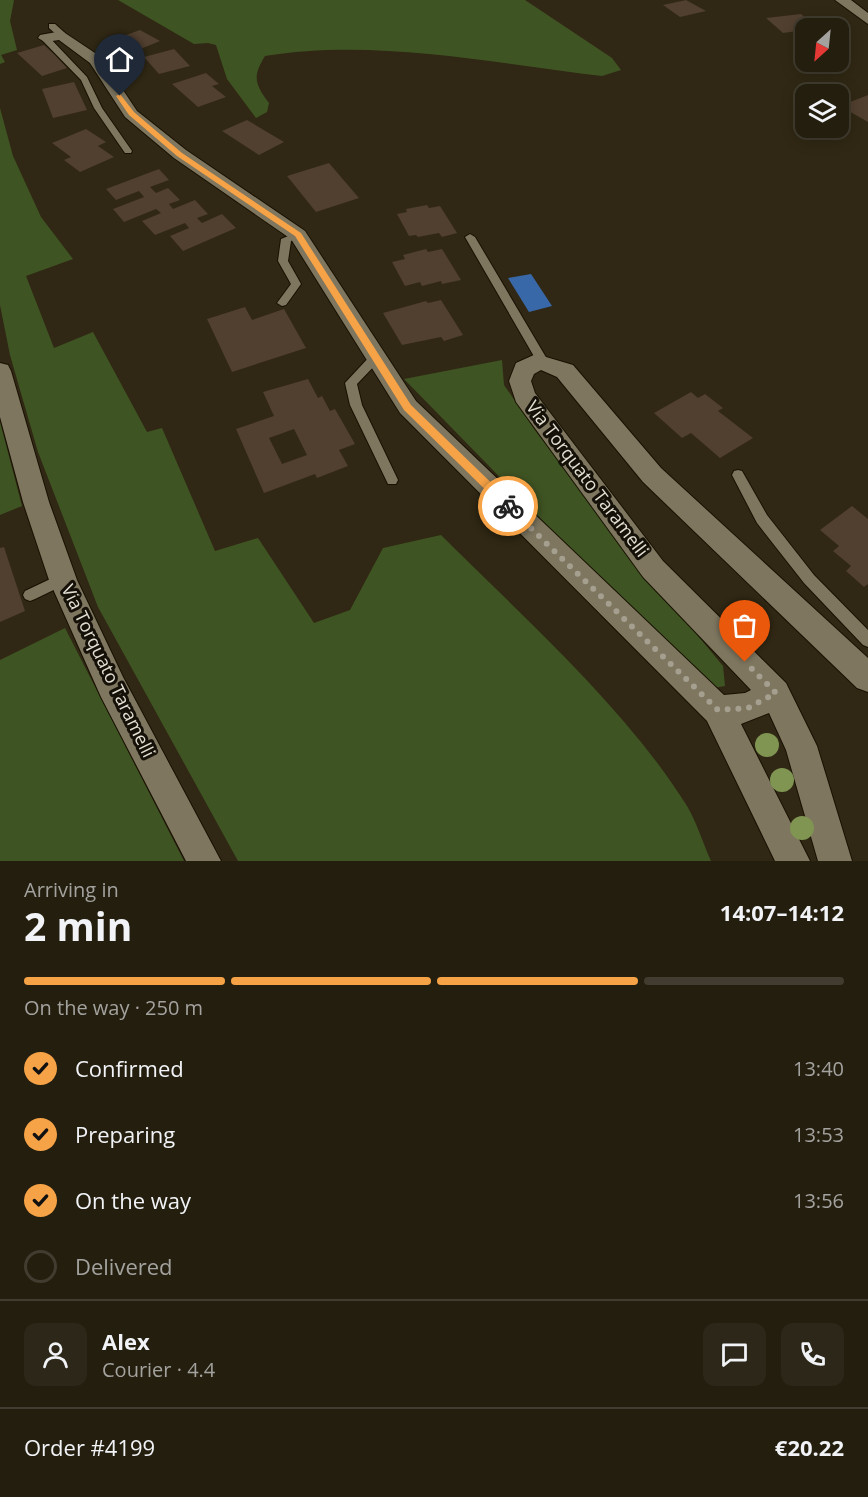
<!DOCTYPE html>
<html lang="en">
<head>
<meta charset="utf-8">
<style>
  body { margin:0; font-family:"Open Sans",sans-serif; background:#2c2718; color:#f1f3f6; height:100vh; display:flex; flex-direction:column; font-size:22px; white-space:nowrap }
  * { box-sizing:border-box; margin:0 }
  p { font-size:20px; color:#a3a29e }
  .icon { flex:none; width:33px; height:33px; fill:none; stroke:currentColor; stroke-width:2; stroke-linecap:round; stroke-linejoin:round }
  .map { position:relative; height:861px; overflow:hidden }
  .drawer { display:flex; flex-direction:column; background:#241e0f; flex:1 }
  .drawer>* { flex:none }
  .needle { width:39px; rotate:207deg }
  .fabs { position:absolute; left:795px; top:18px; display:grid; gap:12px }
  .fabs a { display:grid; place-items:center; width:54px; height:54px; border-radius:12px; background:#241e0f; box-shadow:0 3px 15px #0003,0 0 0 2px #413c2f; font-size:30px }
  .pin { position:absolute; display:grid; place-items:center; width:51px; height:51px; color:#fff; margin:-62px -26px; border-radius:50% 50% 50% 0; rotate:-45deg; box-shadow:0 0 6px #0007 }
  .pin .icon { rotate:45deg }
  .courier { position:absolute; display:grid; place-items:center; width:60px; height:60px; margin:-30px; border:4px solid #f6a246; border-radius:50%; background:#fff; color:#222; box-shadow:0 2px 8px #0007 }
  .headline em { font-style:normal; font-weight:700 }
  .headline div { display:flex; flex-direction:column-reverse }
  .headline { display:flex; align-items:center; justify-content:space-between; height:102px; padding:0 24px }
  h1 { font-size:39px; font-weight:700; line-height:45px }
  .bar { display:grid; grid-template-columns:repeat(4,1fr); gap:9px 6px; align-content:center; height:72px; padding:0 24px }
  .bar i { height:8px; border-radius:4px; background:#413c2f }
  .bar .current { background:#f6a246 }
  .bar p { grid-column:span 4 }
  .line { display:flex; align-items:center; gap:15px; padding:0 24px; border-top:2px solid #413c2f }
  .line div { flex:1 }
  .round { display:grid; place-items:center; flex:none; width:63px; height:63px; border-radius:12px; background:#2c2718 }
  ol { padding:0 24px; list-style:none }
  li { display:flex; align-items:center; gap:18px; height:66px }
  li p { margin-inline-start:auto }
  li .icon { padding:6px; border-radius:50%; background:#f6a246; color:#111; stroke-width:4 }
  li:last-child { color:#a3a29e }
  li i { width:33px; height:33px; border:3px solid #413c2f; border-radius:50% }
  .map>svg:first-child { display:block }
  .green { fill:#3f5423 }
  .water { fill:#3968a8 }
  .building { fill:#513f2f; fill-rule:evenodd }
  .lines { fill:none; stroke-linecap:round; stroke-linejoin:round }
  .service-casing { stroke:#181101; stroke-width:2 }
  .minor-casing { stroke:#181101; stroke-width:2 }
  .service { fill:#7e765f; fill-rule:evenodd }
  .minor { fill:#7e765f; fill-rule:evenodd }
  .tree { fill:#7f9551 }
  .route { fill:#f6a246 }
  .done { stroke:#a59f90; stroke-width:6; stroke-dasharray:0 10.8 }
  .labels { text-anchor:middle; stroke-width:6; stroke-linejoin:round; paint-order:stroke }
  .street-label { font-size:18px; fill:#e4dfd3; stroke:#151109 }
</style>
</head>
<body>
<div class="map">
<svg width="868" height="861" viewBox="0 0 868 861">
  <rect width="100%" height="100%" fill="#302814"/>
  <path class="green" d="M0,0H14L10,21L17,50L1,55L5,62L0,64Z
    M118,0H525L612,58L621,70L602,76C493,63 374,38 265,56C252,77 255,84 269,103L267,112L256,118L227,79L216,45L208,43L194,44Z
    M0,108L13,156L41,217L73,259L26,276L54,348L93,332L147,432L162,428L215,551L258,538L314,623L350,610L383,548L441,535C523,617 626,708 687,806C697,823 703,843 711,861H238L98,607L38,452L10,355L0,305Z
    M502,360L504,385L537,433L640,566L723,666L725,686L713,688L617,597L404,379Z
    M0,422L22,506L0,515Z
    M65,628L184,861H0V660Z"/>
  <path class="water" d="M531,274L552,306L529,312L508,278Z"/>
  <path class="building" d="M686,0L706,11L680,17L663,5Z
    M801,14L818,28L783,33L766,18Z
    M140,30L160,41L138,50L118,38Z
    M44,45L55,55L67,68L42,76L17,53Z
    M174,49L190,66L159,74L144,57Z
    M206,73L219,84L212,86L226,97L198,107L172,84Z
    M74,82L87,110L53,118L42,89Z
    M868,95V122L840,106Z
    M247,120L284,142L259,155L222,131Z
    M86,129L106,142L98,146L114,157L80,172L64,160L71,157L52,143Z
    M329,163L359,198L316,212L287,176Z
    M159,169L169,180L150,187L156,193L168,188L180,200L169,204L173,209L195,200L208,214L197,218L202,223L222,214L236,228L183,251L170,236L189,228L185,223L155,235L142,221L161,213L156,209L124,222L113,209L144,197L139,191L116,200L106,189Z
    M427,205L429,208L440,206L457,233L442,237L439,233L418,237L416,235L409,236L397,214L407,212L406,209Z
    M426,249L428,252L442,249L461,280L442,284L441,281L422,286L420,282L405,286L392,262L405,259L403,255Z
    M441,300L463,335L444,341L441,337L402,345L383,313L426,301L428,303Z
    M245,307L252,320L284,309L306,348L232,372L207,319Z
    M308,379L318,398L322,396L330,411L335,409L355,444L339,450L348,466L317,478L315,474L264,493L236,429L274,416L263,392ZM294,429L307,455L282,464L269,438Z
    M691,392L698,398L705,394L723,408L718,411L753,438L720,458L691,433L682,438L654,413Z
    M852,506L868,519V584L864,587L846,571L851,566L833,551L839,546L820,530Z
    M4,547L25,611L0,622V548Z"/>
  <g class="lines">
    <defs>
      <path id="service" d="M49,24H55L65,33V37H59L49,28Z
        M42,36H48L87,77L102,108L132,151L131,153H125L94,108L81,80L42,40Z
        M298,232L303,235L291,241L288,261L301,284L286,305L282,306L277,303L291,284L278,261L281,239Z
        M470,234L475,237L547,359L549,362L547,365H539L465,237Z
        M376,353L382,357L380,360L357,384L362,405L398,480L396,484H388L350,405L345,383L372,354Z
        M738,470L742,471L767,515L814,575L868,630V647L863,645L804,583L757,523L732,475L734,471Z
        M63,573L68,575L70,579L68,583L35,599L30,601L25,599L23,595L25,591Z"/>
      <path id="minor" d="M835,0H851L868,13V24Z
        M62,31L101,57L137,111L186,150L305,231L416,401L724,695L745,693L751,690L643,577L516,402L509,381L516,363L536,354L573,365L661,468L868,658V692L857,688L643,482L557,377L541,370L534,374L531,381L535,393L663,561L786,683L817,746L852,861H818L786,750L769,713L741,724L810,861H775L707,721L400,413L291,239L174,158L125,117L90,63L59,40L45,42L38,38L40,35Z
        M0,363L8,365L11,371L49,502L77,580L123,677L221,861H186L101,697L49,580L23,502L0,417Z"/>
    </defs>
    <use href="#service" class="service-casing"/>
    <use href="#minor" class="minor-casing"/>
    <use href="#service" class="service"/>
    <use href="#minor" class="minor"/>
  </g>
  <g class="tree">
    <circle cx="767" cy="745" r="12"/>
    <circle cx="782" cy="780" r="12"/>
    <circle cx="802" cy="828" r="12"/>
  </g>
  <path class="route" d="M120,94L134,112L182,153L301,233L411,405L512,503V509H505L404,410L295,236L177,156L129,115L116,96Z"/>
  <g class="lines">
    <path class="done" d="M508,506L718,710L748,708L776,693L745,662"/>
  </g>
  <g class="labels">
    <g class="street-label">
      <text transform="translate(587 479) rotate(53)" y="6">Via Torquato Taramelli</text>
      <text transform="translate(108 671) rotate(64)" y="6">Via Torquato Taramelli</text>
    </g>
  </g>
</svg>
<div class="fabs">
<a><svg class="needle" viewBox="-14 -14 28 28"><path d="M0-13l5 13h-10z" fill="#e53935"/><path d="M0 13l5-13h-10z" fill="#a3a29e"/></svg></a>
<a><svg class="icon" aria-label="layers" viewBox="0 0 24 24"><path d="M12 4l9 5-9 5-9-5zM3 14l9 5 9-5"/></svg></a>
</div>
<div class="pin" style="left:745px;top:662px;background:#ea580c"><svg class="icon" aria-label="bag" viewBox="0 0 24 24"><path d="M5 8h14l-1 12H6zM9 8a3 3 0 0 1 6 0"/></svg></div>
<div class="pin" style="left:120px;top:96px;background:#1f2937"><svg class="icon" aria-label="home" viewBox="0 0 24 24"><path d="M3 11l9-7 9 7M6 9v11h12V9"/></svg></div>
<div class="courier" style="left:508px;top:506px"><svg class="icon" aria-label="bike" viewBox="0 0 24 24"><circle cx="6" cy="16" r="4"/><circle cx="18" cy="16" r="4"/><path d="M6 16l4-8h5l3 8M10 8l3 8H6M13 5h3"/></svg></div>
</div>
<section class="drawer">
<div class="headline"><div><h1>2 min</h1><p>Arriving in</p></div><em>14:07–14:12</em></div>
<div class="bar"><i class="current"></i><i class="current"></i><i class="current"></i><i></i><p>On the way · 250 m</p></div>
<ol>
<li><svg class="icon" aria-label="check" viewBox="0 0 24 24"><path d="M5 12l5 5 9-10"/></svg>Confirmed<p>13:40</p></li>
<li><svg class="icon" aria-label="check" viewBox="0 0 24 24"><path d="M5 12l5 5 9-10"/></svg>Preparing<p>13:53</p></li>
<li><svg class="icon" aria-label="check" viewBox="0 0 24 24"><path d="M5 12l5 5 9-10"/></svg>On the way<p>13:56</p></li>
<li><i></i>Delivered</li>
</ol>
<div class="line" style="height:108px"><a class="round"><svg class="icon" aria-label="person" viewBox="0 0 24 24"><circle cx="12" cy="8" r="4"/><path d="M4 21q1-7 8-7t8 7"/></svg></a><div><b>Alex</b><p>Courier · 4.4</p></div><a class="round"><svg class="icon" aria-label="chat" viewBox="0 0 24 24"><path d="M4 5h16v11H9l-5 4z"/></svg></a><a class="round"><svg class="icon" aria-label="phone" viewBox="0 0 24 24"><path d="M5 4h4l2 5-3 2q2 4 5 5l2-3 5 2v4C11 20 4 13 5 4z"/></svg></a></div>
<div class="line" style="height:78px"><div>Order #4199</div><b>€20.22</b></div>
</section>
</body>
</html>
